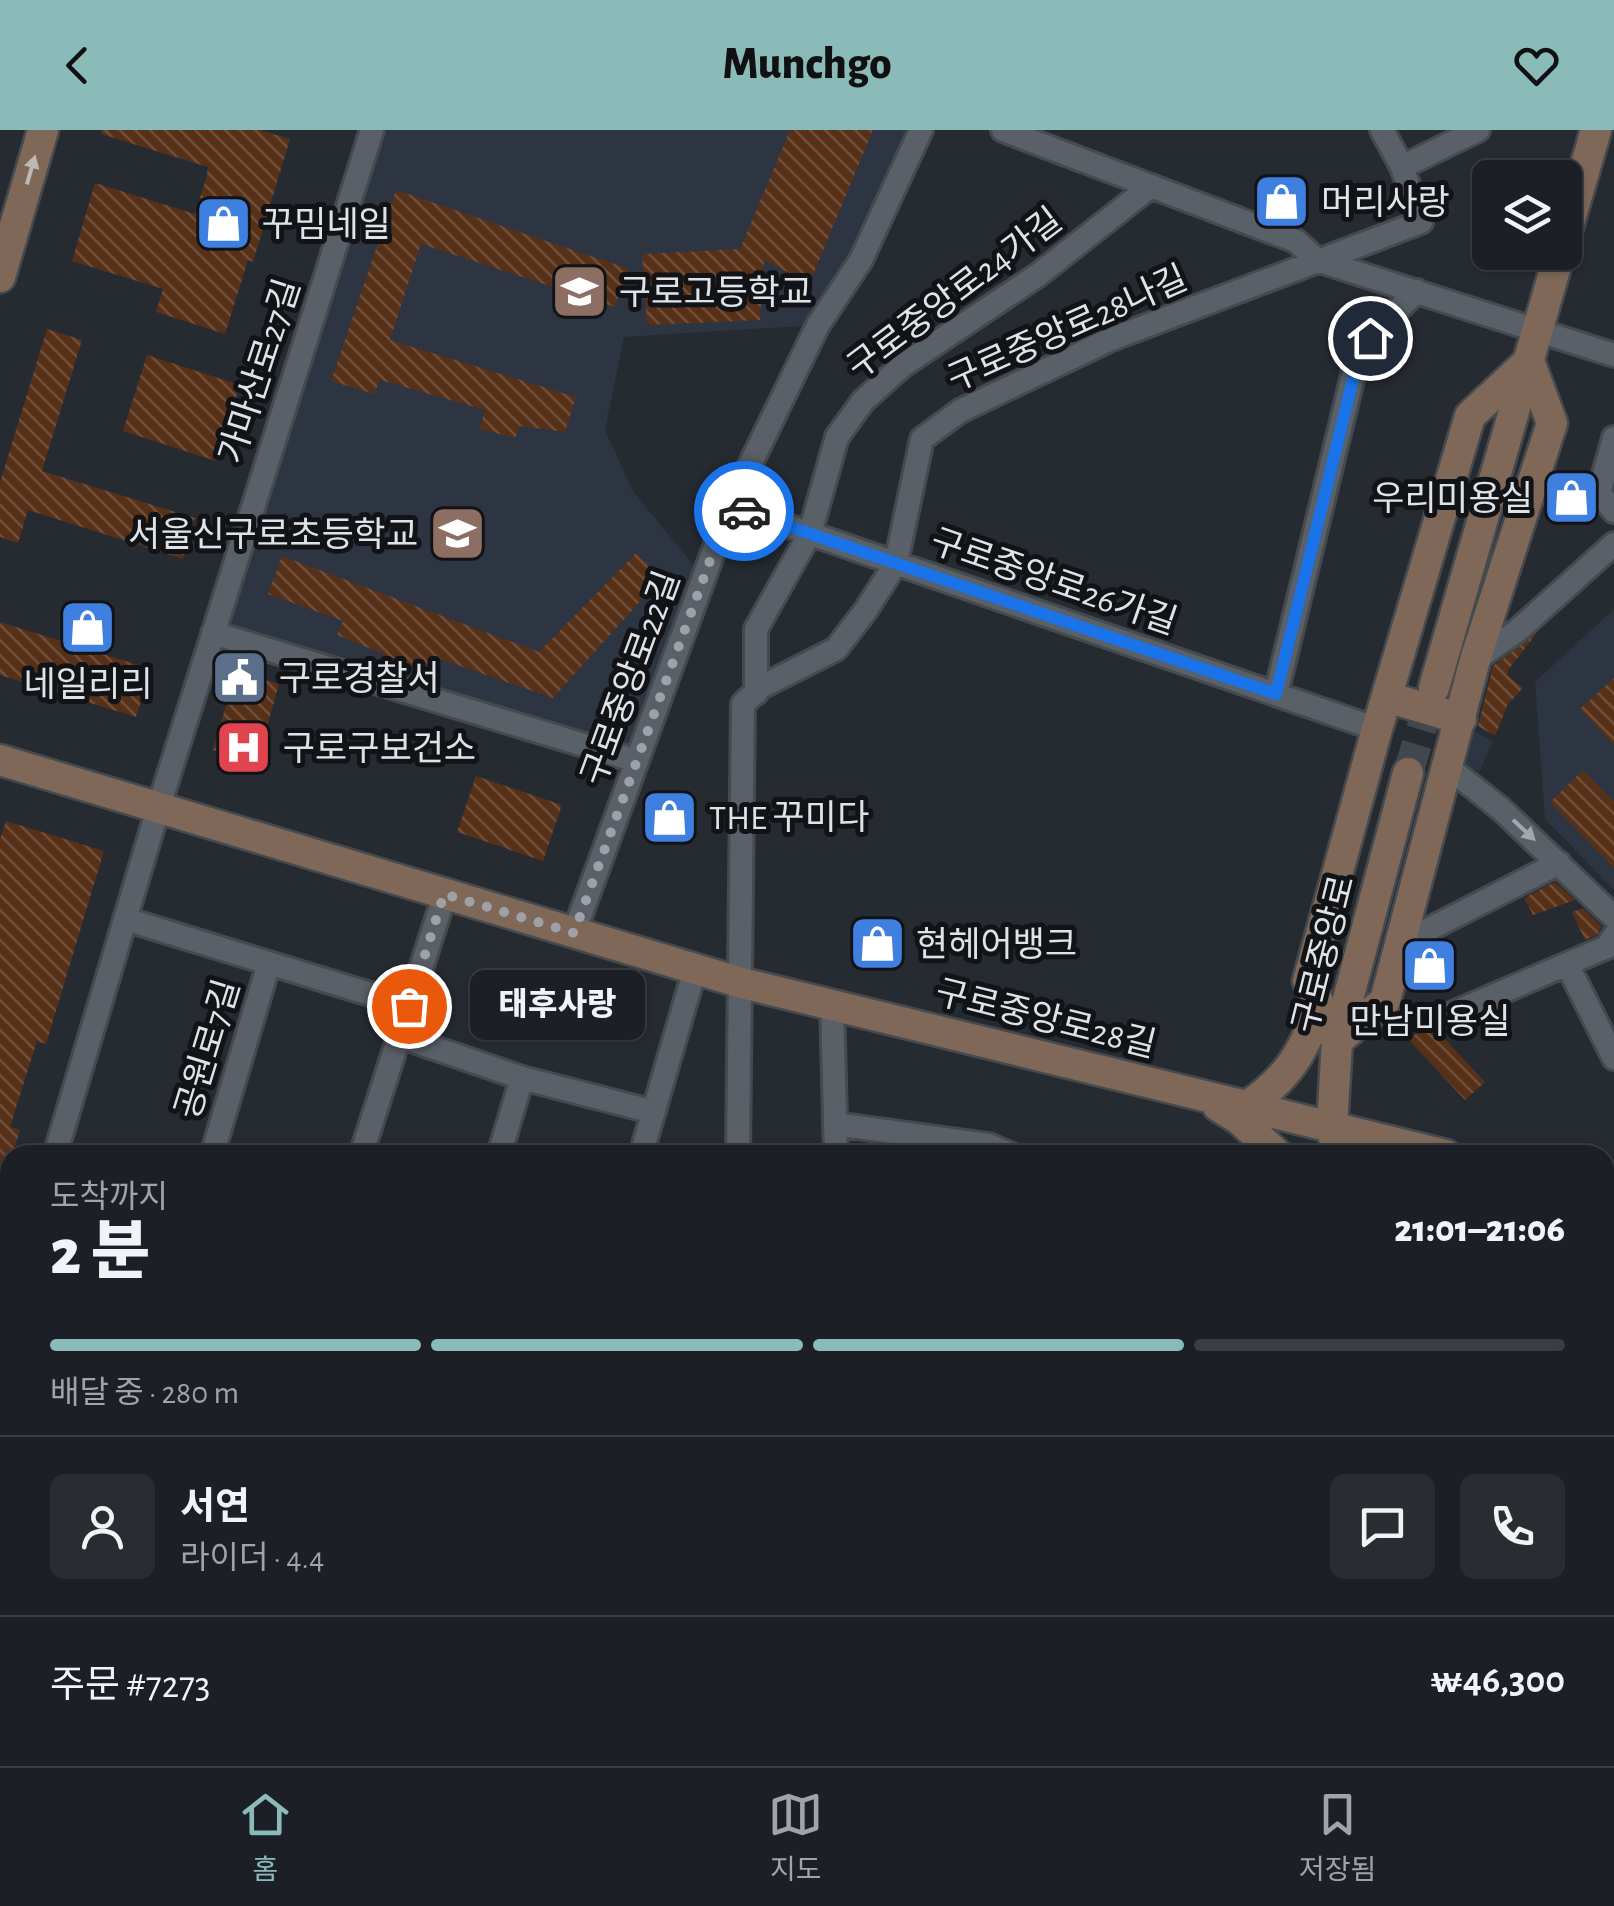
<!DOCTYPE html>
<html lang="ko">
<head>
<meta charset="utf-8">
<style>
  body { margin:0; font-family:"Alegreya Sans","Noto Sans KR",sans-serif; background:#292d32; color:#f1f3f6; height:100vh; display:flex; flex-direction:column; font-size:38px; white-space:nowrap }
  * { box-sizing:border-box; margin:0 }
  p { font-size:32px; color:#a0a3a7 }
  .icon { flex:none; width:55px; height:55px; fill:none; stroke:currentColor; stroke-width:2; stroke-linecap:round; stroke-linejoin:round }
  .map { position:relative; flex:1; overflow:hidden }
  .sheet { position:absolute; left:0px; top:1015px; width:1615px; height:622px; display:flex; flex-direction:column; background:#1c2026; border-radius:30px 30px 0 0; box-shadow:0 2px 8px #0004,0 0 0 2px #3a3e43 }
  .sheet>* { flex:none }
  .buttons { position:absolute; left:1472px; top:30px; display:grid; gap:20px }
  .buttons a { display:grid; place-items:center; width:110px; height:110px; border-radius:15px; background:#1c2026; box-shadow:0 2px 8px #0004,0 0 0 2px #3a3e43; font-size:50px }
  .pin { position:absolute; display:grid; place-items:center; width:85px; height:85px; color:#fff; margin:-42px; border:5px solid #fff; border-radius:50%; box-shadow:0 2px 10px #0007 }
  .courier { position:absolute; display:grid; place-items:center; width:100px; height:100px; margin:-50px; border:8px solid #1a73e8; border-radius:50%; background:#fff; color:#222; box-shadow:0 2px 12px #0007 }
  .bubble { position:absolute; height:70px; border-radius:15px; background:#1c2026; box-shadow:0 2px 8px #0004,0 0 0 2px #3a3e43; font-size:32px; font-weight:800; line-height:70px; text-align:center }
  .overview em { font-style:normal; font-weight:800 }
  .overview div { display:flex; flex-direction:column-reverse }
  .overview { display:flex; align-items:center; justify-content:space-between; height:170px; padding:0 50px }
  h1 { font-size:65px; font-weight:800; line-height:75px }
  .bar { display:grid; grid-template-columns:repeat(4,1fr); gap:15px 10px; align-content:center; height:120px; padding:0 50px }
  .bar i { height:12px; border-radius:8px; background:#3a3e43 }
  .bar .on { background:#8bbbb9 }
  .bar p { grid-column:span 4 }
  .line { display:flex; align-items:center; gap:25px; padding:0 50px; border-top:2px solid #3a3e43 }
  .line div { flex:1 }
  .round { display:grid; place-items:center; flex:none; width:105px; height:105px; border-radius:15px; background:#292d32 }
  header { display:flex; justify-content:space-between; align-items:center; height:130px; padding:0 50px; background:#8bbbb9; color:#111; font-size:45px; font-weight:800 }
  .dock { display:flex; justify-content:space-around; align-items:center; height:140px; border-top:2px solid #3a3e43; background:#1c2026; font-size:28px; color:#a0a3a7 }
  .dock a { display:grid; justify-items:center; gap:5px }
  .dock .on { color:#8bbbb9 }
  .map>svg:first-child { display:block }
  .built { fill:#2c3541 }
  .grass { fill:#414629 }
  .building { fill:url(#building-back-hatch) }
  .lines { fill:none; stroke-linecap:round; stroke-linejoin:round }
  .secondary-tunnel { stroke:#42464d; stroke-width:30; stroke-dasharray:30 15; stroke-linecap:butt }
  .street-casing { stroke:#454a4f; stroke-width:28 }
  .secondary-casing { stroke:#454a4f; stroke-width:35 }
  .street { stroke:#5a6068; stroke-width:22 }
  .secondary { stroke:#7f6857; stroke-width:30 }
  .oneway { fill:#bdb7b5 }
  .oneway2 { fill:#a3a8ae }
  .done { stroke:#9ea2a8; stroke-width:10; stroke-dasharray:0 18 }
  .route { stroke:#1a73e8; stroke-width:12 }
  .labels { text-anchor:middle; stroke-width:10; stroke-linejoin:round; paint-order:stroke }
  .poi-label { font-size:35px; fill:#dfe2e7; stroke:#111317; text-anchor:start }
  .street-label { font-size:35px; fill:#dfe2e7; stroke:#111317 }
</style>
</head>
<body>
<header><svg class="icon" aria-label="back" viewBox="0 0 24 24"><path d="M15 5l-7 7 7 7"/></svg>Munchgo<svg class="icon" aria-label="heart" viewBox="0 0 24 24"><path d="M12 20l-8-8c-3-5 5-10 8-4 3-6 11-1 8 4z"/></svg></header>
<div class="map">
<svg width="1614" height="1636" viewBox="0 0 1614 1636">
  <defs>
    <pattern id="building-back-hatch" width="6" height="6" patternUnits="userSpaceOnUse" patternTransform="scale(2.5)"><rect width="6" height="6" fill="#573018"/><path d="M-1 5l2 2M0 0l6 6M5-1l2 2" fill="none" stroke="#6f4e3a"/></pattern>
  </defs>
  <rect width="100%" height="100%" fill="#262b32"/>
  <path class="built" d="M372,0H921L818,195L624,207L605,300L633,361L704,448L637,631L213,503Z
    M1614,479V760L1545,689L1535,552Z
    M1468,597L1493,612L1479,642L1463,632Z"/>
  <path class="grass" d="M1065,1628H1159V1636H1052Z"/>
  <path class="building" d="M102,0H260L290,9L253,132L248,130L225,204L156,182L163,159L72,131L95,53L195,84L207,45L208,37L101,4Z
    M790,0H873L810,152L764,131L760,190L647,195L642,124L740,119Z
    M396,60L629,139L615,177L421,114L390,210L576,267L565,302L520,296L515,308L480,299L485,280L380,250L374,264L331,251Z
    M47,199L82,210L42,341L195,388L183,429L28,380L18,413L0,407V352Z
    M147,225L240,255L216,331L123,301Z
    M636,423L662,447L553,568L431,526L425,541L337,505L343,491L268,464L282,426L539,522Z
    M0,492L151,539L136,587L0,545Z
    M1537,503L1508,540V546L1523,558L1508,574L1495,606L1478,596L1493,536Z
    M236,541L279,554L257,633L213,620Z
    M1614,548V615L1580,579Z
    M1583,640L1614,672V738L1550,672Z
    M476,646L562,675L543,731L457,702Z
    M6,691L104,721L46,914L37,911L10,997L20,1000L4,1052L0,1051V709Z
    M1555,752L1575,770L1533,785L1524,768Z
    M1583,778L1602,797L1597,805L1585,810L1572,782Z
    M1429,892L1485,952L1465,970L1409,910Z"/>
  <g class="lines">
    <path class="secondary-tunnel" d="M1408,643L1434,558"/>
    <defs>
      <path id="street" d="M1003,0L1296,111L1317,130L1614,225
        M1402,37L1478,0
        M1614,308L1599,363L1614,381
        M730,376L1377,599
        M213,503L637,631
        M1475,530L1517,501L1614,414
        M756,563V499L810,403L837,307L863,271L902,236L1038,145L1151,56
        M1276,564L1355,237L1370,207L1417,161
        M1449,638L1501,679L1614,787
        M125,789L409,876
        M574,803L730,376L818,195L861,130L921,0
        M1402,813L1559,733
        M1567,834L1614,928
        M832,874L836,1025
        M1446,886L1607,817L1614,806
        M399,906L522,948L654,982
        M835,994L988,1015L1012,1025
        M55,1025L158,679L372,0
        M212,1025L269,833
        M361,1025L445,764
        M499,1025L522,948
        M641,1025L695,839
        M738,1025L743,574L761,557L836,519L866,480L896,433L922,309L960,281L1109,210L1421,92L1402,37L1382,0
        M1605,1183L1614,1182
        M0,1212L10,1178
        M0,1325L10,1328
        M1605,1372H1614
        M1605,1521L1614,1511
        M0,1532L10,1521
        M461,1628L488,1636
        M503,1628L515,1636
        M913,1628L916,1636
        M150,1636L161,1628
        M225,1636L228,1628
        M1037,1636L1049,1628
        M1560,1636V1628"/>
      <path id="secondary" d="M1565,107L1596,0
        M0,147L43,0
        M1529,231L1552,293L1475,530L1385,871L1337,911L1308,851L1377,599L1470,286Z
        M1434,558L1560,122
        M1387,567L1461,589
        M0,630L742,853L1446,1025
        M1218,976L1239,989L1278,1025
        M1248,976C1288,947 1302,925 1319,879
        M1337,1025L1332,996L1337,911L1408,643
        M1605,1065L1614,1067
        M1437,1628L1438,1636
        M1478,1628L1479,1636
        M1516,1628V1636"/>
    </defs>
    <use href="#street" class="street-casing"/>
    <use href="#secondary" class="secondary-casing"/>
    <use href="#street" class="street"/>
    <use href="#secondary" class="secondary"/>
  </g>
  <defs><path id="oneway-solid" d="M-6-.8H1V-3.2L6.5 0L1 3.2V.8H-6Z" transform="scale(2.5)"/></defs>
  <use class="oneway" href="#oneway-solid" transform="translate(31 40) rotate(-74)"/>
  <use class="oneway2" href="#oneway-solid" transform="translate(1524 700) rotate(43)"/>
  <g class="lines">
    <path class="done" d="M409,876L444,764L574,803L730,376L744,381"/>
    <path class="route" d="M744,381L1276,564L1356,237L1370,208"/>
  </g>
  <defs>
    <symbol id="shop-square" viewBox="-11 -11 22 22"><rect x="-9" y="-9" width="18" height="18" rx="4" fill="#3f7fe0" stroke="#111317"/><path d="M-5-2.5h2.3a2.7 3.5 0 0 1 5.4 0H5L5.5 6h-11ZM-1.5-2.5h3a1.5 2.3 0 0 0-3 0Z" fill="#fff"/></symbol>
    <symbol id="school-square" viewBox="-11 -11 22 22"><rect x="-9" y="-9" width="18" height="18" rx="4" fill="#8d6e63" stroke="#111317"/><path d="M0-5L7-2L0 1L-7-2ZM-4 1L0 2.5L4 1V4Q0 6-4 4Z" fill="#fff"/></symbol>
    <symbol id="civic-square" viewBox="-11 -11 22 22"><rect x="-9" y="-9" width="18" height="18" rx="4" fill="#5c6f8a" stroke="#111317"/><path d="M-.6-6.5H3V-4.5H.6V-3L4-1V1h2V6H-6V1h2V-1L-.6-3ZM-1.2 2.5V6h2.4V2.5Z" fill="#fff"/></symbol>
    <symbol id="hospital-square" viewBox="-11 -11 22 22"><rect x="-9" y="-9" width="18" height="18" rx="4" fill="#e0444e" stroke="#111317"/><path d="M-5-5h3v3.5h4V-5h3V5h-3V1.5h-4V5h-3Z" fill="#fff"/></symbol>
  </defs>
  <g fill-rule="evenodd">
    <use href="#shop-square" x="1250" y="40" width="63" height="63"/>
    <use href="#shop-square" x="192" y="62" width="63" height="63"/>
    <use href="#school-square" x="548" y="130" width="63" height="63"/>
    <use href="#shop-square" x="1540" y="336" width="63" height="63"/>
    <use href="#school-square" x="426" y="372" width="63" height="63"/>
    <use href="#shop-square" x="56" y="466" width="63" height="63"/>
    <use href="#civic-square" x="208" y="516" width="63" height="63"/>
    <use href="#hospital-square" x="212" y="586" width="63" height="63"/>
    <use href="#shop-square" x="638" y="656" width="63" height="63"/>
    <use href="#shop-square" x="846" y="782" width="63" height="63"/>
    <use href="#shop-square" x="1398" y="804" width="63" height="63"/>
  </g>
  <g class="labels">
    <g class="poi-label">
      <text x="1321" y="84">머리사랑</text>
      <text x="262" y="106">꾸밈네일</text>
      <text x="619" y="174">구로고등학교</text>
      <text x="1533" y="380" text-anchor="end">우리미용실</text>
      <text x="418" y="416" text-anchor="end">서울신구로초등학교</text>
      <text x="279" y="560">구로경찰서</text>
      <text x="88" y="566" text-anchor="middle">네일리리</text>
      <text x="283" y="630">구로구보건소</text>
      <text x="709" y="699">THE 꾸미다</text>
      <text x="916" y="826">현헤어뱅크</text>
      <text x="1430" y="903" text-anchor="middle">만남미용실</text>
    </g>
    <g class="street-label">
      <text transform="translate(954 163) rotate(-37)" y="12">구로중앙로24가길</text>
      <text transform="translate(1067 198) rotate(-24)" y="12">구로중앙로28나길</text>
      <text transform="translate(259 241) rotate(-72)" y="12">가마산로27길</text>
      <text transform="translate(1054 451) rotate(19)" y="12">구로중앙로26가길</text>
      <text transform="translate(630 548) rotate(-70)" y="12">구로중앙로22길</text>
      <text transform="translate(1323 824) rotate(-76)" y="12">구로중앙로</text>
      <text transform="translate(1046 888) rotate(14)" y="12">구로중앙로28길</text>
      <text transform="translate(207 919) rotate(-73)" y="12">공원로7길</text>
    </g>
  </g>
</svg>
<div class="buttons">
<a><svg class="icon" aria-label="layers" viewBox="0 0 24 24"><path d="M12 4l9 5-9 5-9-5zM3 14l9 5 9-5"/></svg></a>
</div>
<div class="pin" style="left:409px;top:876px;background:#ea580c"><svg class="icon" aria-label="bag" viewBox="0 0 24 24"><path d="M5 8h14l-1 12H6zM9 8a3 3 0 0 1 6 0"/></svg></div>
<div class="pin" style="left:1370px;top:208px;background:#1f2937"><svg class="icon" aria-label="home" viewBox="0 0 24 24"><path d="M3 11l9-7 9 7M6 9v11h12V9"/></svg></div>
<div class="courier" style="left:744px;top:381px"><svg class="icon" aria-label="car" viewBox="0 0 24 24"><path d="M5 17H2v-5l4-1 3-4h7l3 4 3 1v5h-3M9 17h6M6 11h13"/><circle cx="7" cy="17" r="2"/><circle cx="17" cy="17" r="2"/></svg></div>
<div class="bubble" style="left:470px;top:840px;width:175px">태후사랑</div>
<section class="sheet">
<div class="overview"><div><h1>2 분</h1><p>도착까지</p></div><em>21:01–21:06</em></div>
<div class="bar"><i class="on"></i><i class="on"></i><i class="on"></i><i></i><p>배달 중 · 280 m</p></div>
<div class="line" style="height:180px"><a class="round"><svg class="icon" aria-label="person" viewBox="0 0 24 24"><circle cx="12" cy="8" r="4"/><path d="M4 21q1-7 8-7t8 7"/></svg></a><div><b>서연</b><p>라이더 · 4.4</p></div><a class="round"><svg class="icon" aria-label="chat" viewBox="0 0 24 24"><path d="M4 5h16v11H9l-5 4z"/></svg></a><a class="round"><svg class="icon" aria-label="phone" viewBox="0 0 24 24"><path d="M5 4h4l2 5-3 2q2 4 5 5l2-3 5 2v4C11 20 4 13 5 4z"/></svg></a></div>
<div class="line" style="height:130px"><div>주문 #7273</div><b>₩46,300</b></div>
</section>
</div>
<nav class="dock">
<a class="on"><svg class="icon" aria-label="home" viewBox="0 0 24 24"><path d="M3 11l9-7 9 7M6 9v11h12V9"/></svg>홈</a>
<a><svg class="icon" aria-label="map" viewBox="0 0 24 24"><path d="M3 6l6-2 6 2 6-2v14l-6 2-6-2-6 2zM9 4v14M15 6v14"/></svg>지도</a>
<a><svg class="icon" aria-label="saved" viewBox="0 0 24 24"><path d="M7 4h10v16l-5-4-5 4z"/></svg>저장됨</a>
</nav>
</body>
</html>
